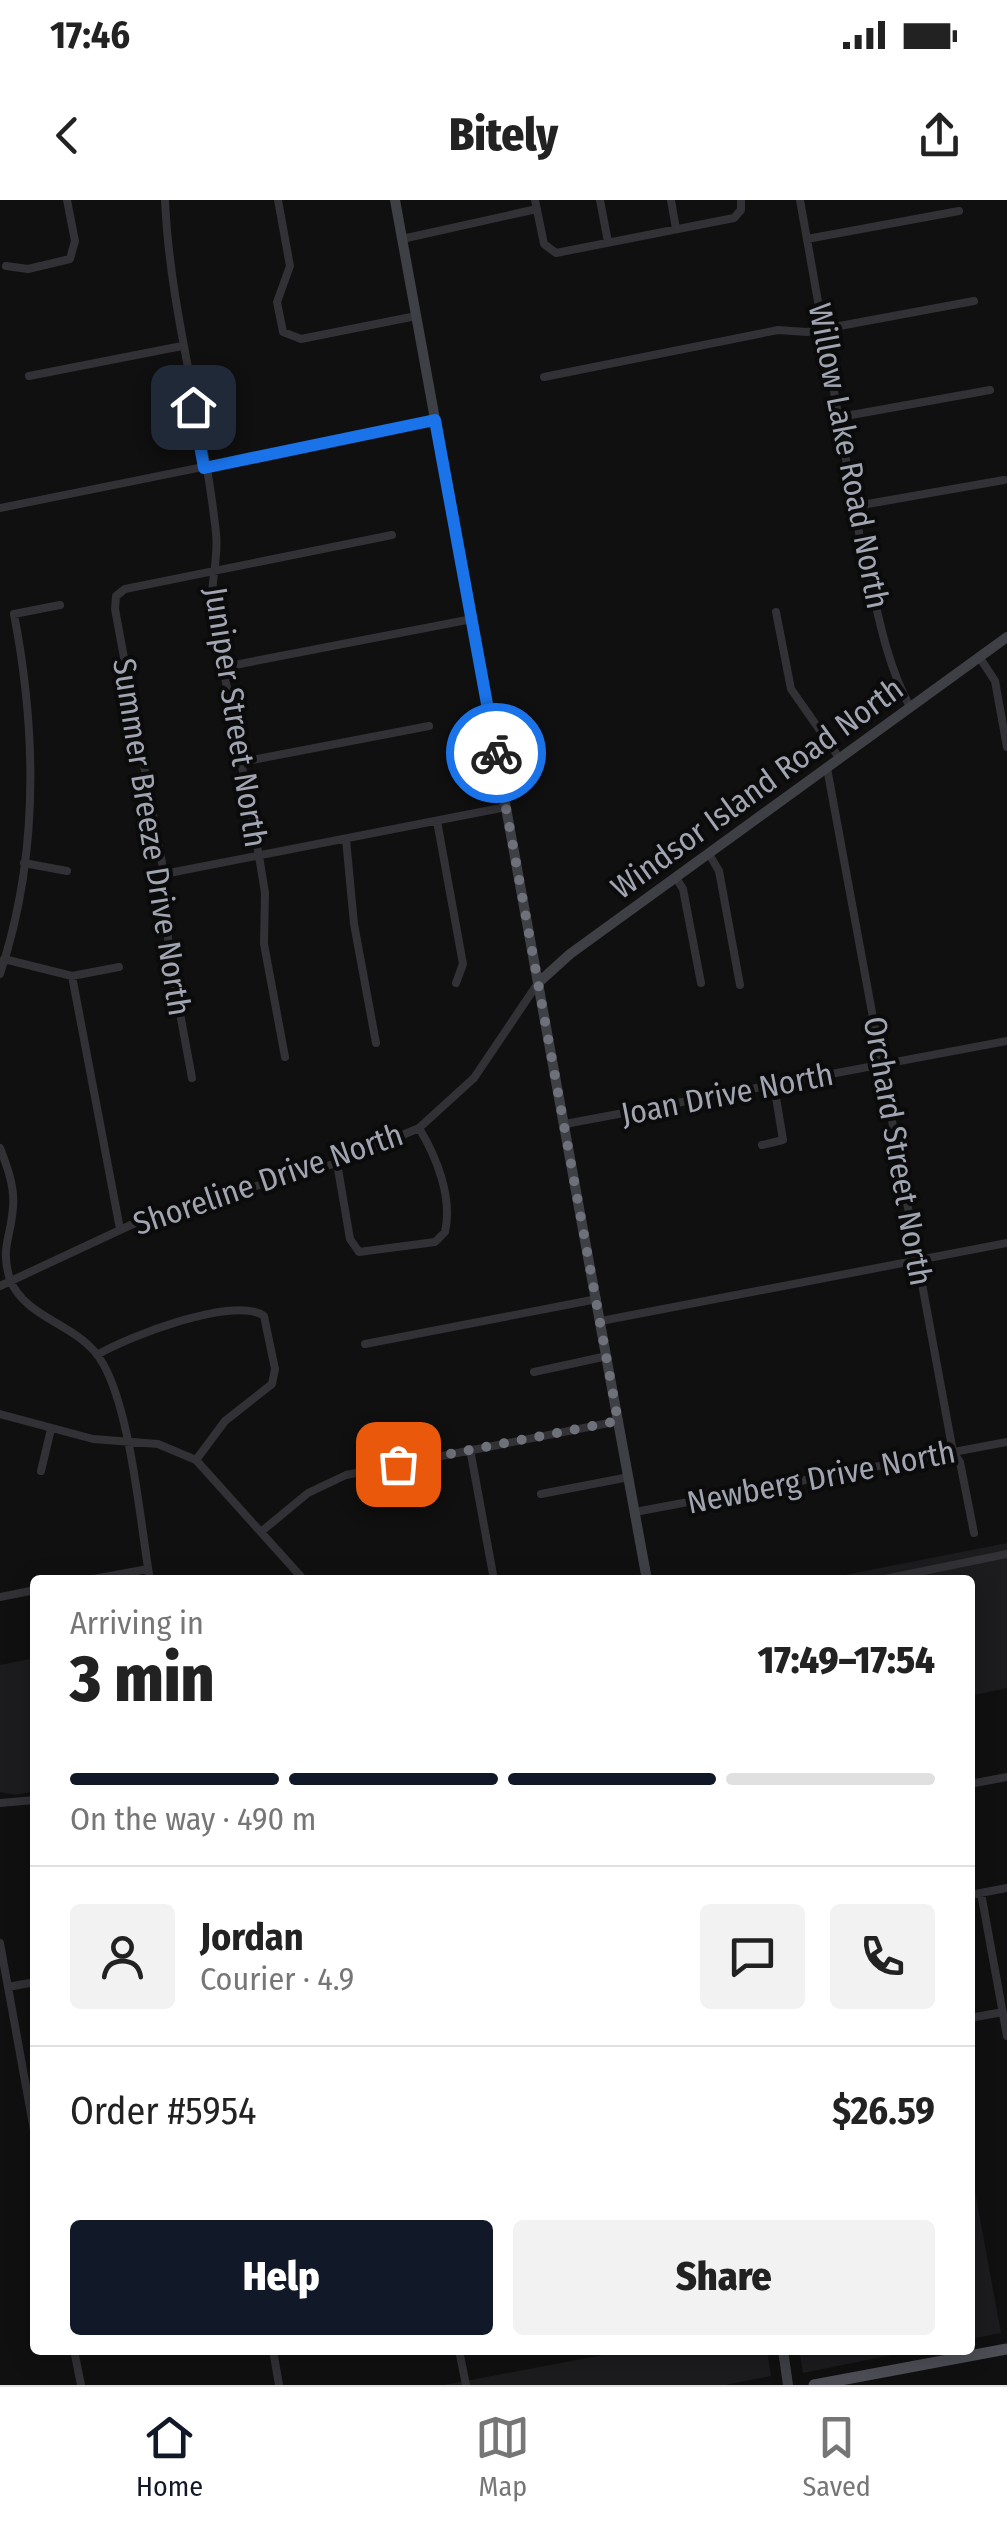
<!DOCTYPE html>
<html lang="en">
<head>
<meta charset="utf-8">
<style>
  body { margin:0; font-family:"Fira Sans Condensed",sans-serif; background:#f2f2f2; color:#222; height:100vh; display:flex; flex-direction:column; font-size:38px; white-space:nowrap }
  * { box-sizing:border-box; margin:0 }
  p { font-size:32px; color:#767676 }
  .icon { flex:none; width:55px; height:55px; fill:none; stroke:currentColor; stroke-width:2; stroke-linecap:round; stroke-linejoin:round }
  .map { position:relative; flex:1; overflow:hidden }
  .sheet { position:absolute; left:30px; top:1375px; width:945px; height:780px; display:flex; flex-direction:column; background:#fff; border-radius:10px; box-shadow:0 5px 25px #0003 }
  .sheet>* { flex:none }
  .pin { position:absolute; display:grid; place-items:center; width:85px; height:85px; color:#fff; margin:-42px; border-radius:20px; box-shadow:0 5px 15px #0006 }
  .courier { position:absolute; display:grid; place-items:center; width:100px; height:100px; margin:-50px; border:8px solid #1a73e8; border-radius:50%; background:#fff; color:#222; box-shadow:0 2px 12px #0007 }
  .head em { font-style:normal; font-weight:800 }
  .head div { display:flex; flex-direction:column-reverse }
  .head { display:flex; align-items:center; justify-content:space-between; height:170px; padding:0 40px }
  h1 { font-size:65px; font-weight:800; line-height:75px }
  .bar { display:grid; grid-template-columns:repeat(4,1fr); gap:15px 10px; align-content:center; height:120px; padding:0 40px }
  .bar i { height:12px; border-radius:8px; background:#e0e0e0 }
  .bar .current { background:#111827 }
  .bar p { grid-column:span 4 }
  .line { display:flex; align-items:center; gap:25px; padding:0 40px; border-top:2px solid #e0e0e0 }
  .line div { flex:1 }
  .round { display:grid; place-items:center; flex:none; width:105px; height:105px; border-radius:10px; background:#f2f2f2 }
  .button { display:flex; gap:20px; margin-top:auto; padding:20px 40px }
  .button a { flex:1; height:115px; border-radius:10px; background:#111827; color:#fff; font-size:40px; font-weight:800; line-height:115px; text-align:center }
  .button a+a { background:#f2f2f2; color:#222 }
  .status { display:flex; justify-content:space-between; align-items:center; height:70px; padding:0 50px; background:#fff; direction:ltr }
  .status svg { height:28px; fill:currentColor }
  header { display:flex; justify-content:space-between; align-items:center; height:130px; padding:0 40px; background:#fff; font-size:45px; font-weight:800 }
  .menu { display:flex; justify-content:space-around; align-items:center; height:140px; border-top:2px solid #e0e0e0; background:#fff; font-size:28px; color:#767676 }
  .menu a { display:grid; justify-items:center; gap:5px }
  .menu .current { color:#111827 }
  .map>svg:first-child { display:block }
  .built { fill:#1c1c1e }
  .lines { fill:none; stroke-linecap:round; stroke-linejoin:round }
  .street { stroke:#313136; stroke-width:8 }
  .secondary { stroke:#3f4046; stroke-width:10 }
  .primary { stroke:#4d4e55; stroke-width:11 }
  .done { stroke:#6e717a; stroke-width:10; stroke-dasharray:0 18 }
  .route { stroke:#1a73e8; stroke-width:12 }
  .labels { text-anchor:middle; stroke-width:8; stroke-linejoin:round; paint-order:stroke }
  .street-label { font-size:32px; fill:#a1a5b2; stroke:#0b0b0c }
</style>
</head>
<body>
<div class="status"><b>17:46</b><svg viewBox="0 0 49 12"><path d="M0 12V9h3v3zM5 12V6h3v6zM10 12V3h3v9zM15 12V0h3v12zM26 1h20v11H26zM47 4h2v5h-2z"/></svg></div>
<header><svg class="icon" aria-label="back" viewBox="0 0 24 24"><path d="M15 5l-7 7 7 7"/></svg>Bitely<svg class="icon" aria-label="share" viewBox="0 0 24 24"><path d="M12 15V3M7 8l5-5 5 5M5 13v7h14v-7"/></svg></header>
<div class="map">
<svg width="1007" height="2185" viewBox="0 0 1007 2185">
  <rect width="100%" height="100%" fill="#101011"/>
  <path class="built" d="M1007,1343V1488L970,1496V1380H819Z
    M35,1458V1591L16,1595L0,1592V1465Z
    M970,1964L1001,2133L970,2139Z
    M629,2150H767L771,2176L725,2185H444Z
    M799,2150H916L803,2173Z"/>
  <g class="lines">
    <path class="street" d="M165,0C170,113 204,221 216,333C219,359 210,383 212,409L259,656L265,693L264,744L285,857
      M278,0L290,66L277,102L283,132L301,139L416,116
      M535,0L544,44L556,53L734,18L741,10V0
      M600,0L608,42
      M671,0L676,29
      M800,0L860,338C875,394 882,455 910,507
      M402,39L537,9
      M807,39L959,11
      M6,66L28,69L70,59L75,41L67,0
      M29,176L182,146
      M544,177L778,130L807,132L974,101
      M840,217L990,190
      M856,306L1004,280
      M0,308L435,220
      M776,412L791,489L840,559
      M980,458L995,481L1007,547
      M224,467L472,419
      M242,562L429,526
      M827,568L953,1252L960,1262L974,1333
      M437,621L463,764L456,783
      M346,639L354,724L376,843
      M709,654L719,671L740,785
      M24,663L67,671
      M164,674L506,607
      M676,678L683,689L701,783
      M4,759L72,776L119,767
      M0,774C39,657 37,534 14,414L60,405
      M72,776L120,1029
      M192,878L169,754L164,674L115,409L116,396L125,389L392,335
      M565,924L1007,841
      M762,945L783,940L774,885
      M0,948C7,966 15,987 13,1007C11,1039 0,1046 10,1080C26,1117 69,1122 95,1152C130,1193 140,1324 150,1380
      M337,963L350,1039L359,1052L435,1042L445,1032C453,997 436,956 419,928
      M0,1086L148,1017L337,963L419,928L474,878L538,783
      M601,1121L1007,1043
      M365,1144L597,1099
      M97,1155C127,1137 234,1095 264,1116L275,1169L272,1184L225,1221L196,1260
      M534,1172L607,1156
      M0,1214L93,1239L158,1244L196,1260L304,1380
      M470,1249L494,1380
      M41,1271L51,1229
      M541,1294L629,1277
      M635,1312L1007,1242
      M262,1331L308,1293L346,1275L619,1221
      M88,1380L148,1369
      M880,1380L1007,1354
      M0,1397L35,1390
      M970,1584L1007,1577
      M0,1603L35,1600
      M981,1693L1007,1836
      M970,1695L1007,1688
      M0,1743L35,1936
      M8,1787L35,1782
      M970,1818L1003,1812
      M74,2150L81,2185
      M273,2150L279,2185
      M459,2150L466,2185"/>
    <path class="secondary" d="M395,0L647,1380
      M538,783L570,754L1007,437
      M783,2150L788,2185"/>
    <path class="primary" d="M814,2185L1007,2149"/>
  </g>
  <g class="lines">
    <path class="done" d="M398,1264L618,1221L496,553"/>
    <path class="route" d="M193,207L204,268L435,220L496,553"/>
  </g>
  <g class="labels">
    <g class="street-label">
      <text transform="translate(849 256) rotate(79)" y="11">Willow Lake Road North</text>
      <text transform="translate(236 517) rotate(81)" y="11">Juniper Street North</text>
      <text transform="translate(757 588) rotate(-36)" y="11">Windsor Island Road North</text>
      <text transform="translate(152 637) rotate(81)" y="11">Summer Breeze Drive North</text>
      <text transform="translate(727 894) rotate(-11)" y="11">Joan Drive North</text>
      <text transform="translate(898 951) rotate(80)" y="11">Orchard Street North</text>
      <text transform="translate(268 979) rotate(-19)" y="11">Shoreline Drive North</text>
      <text transform="translate(821 1277) rotate(-11)" y="11">Newberg Drive North</text>
    </g>
  </g>
</svg>
<div class="pin" style="left:398px;top:1264px;background:#ea580c"><svg class="icon" aria-label="bag" viewBox="0 0 24 24"><path d="M5 8h14l-1 12H6zM9 8a3 3 0 0 1 6 0"/></svg></div>
<div class="pin" style="left:193px;top:207px;background:#1f2937"><svg class="icon" aria-label="home" viewBox="0 0 24 24"><path d="M3 11l9-7 9 7M6 9v11h12V9"/></svg></div>
<div class="courier" style="left:496px;top:553px"><svg class="icon" aria-label="bike" viewBox="0 0 24 24"><circle cx="6" cy="16" r="4"/><circle cx="18" cy="16" r="4"/><path d="M6 16l4-8h5l3 8M10 8l3 8H6M13 5h3"/></svg></div>
<section class="sheet">
<div class="head"><div><h1>3 min</h1><p>Arriving in</p></div><em>17:49–17:54</em></div>
<div class="bar"><i class="current"></i><i class="current"></i><i class="current"></i><i></i><p>On the way · 490 m</p></div>
<div class="line" style="height:180px"><a class="round"><svg class="icon" aria-label="person" viewBox="0 0 24 24"><circle cx="12" cy="8" r="4"/><path d="M4 21q1-7 8-7t8 7"/></svg></a><div><b>Jordan</b><p>Courier · 4.9</p></div><a class="round"><svg class="icon" aria-label="chat" viewBox="0 0 24 24"><path d="M4 5h16v11H9l-5 4z"/></svg></a><a class="round"><svg class="icon" aria-label="phone" viewBox="0 0 24 24"><path d="M5 4h4l2 5-3 2q2 4 5 5l2-3 5 2v4C11 20 4 13 5 4z"/></svg></a></div>
<div class="line" style="height:130px"><div>Order #5954</div><b>$26.59</b></div>
<div class="button"><a>Help</a><a>Share</a></div>
</section>
</div>
<nav class="menu">
<a class="current"><svg class="icon" aria-label="home" viewBox="0 0 24 24"><path d="M3 11l9-7 9 7M6 9v11h12V9"/></svg>Home</a>
<a><svg class="icon" aria-label="map" viewBox="0 0 24 24"><path d="M3 6l6-2 6 2 6-2v14l-6 2-6-2-6 2zM9 4v14M15 6v14"/></svg>Map</a>
<a><svg class="icon" aria-label="saved" viewBox="0 0 24 24"><path d="M7 4h10v16l-5-4-5 4z"/></svg>Saved</a>
</nav>
</body>
</html>
